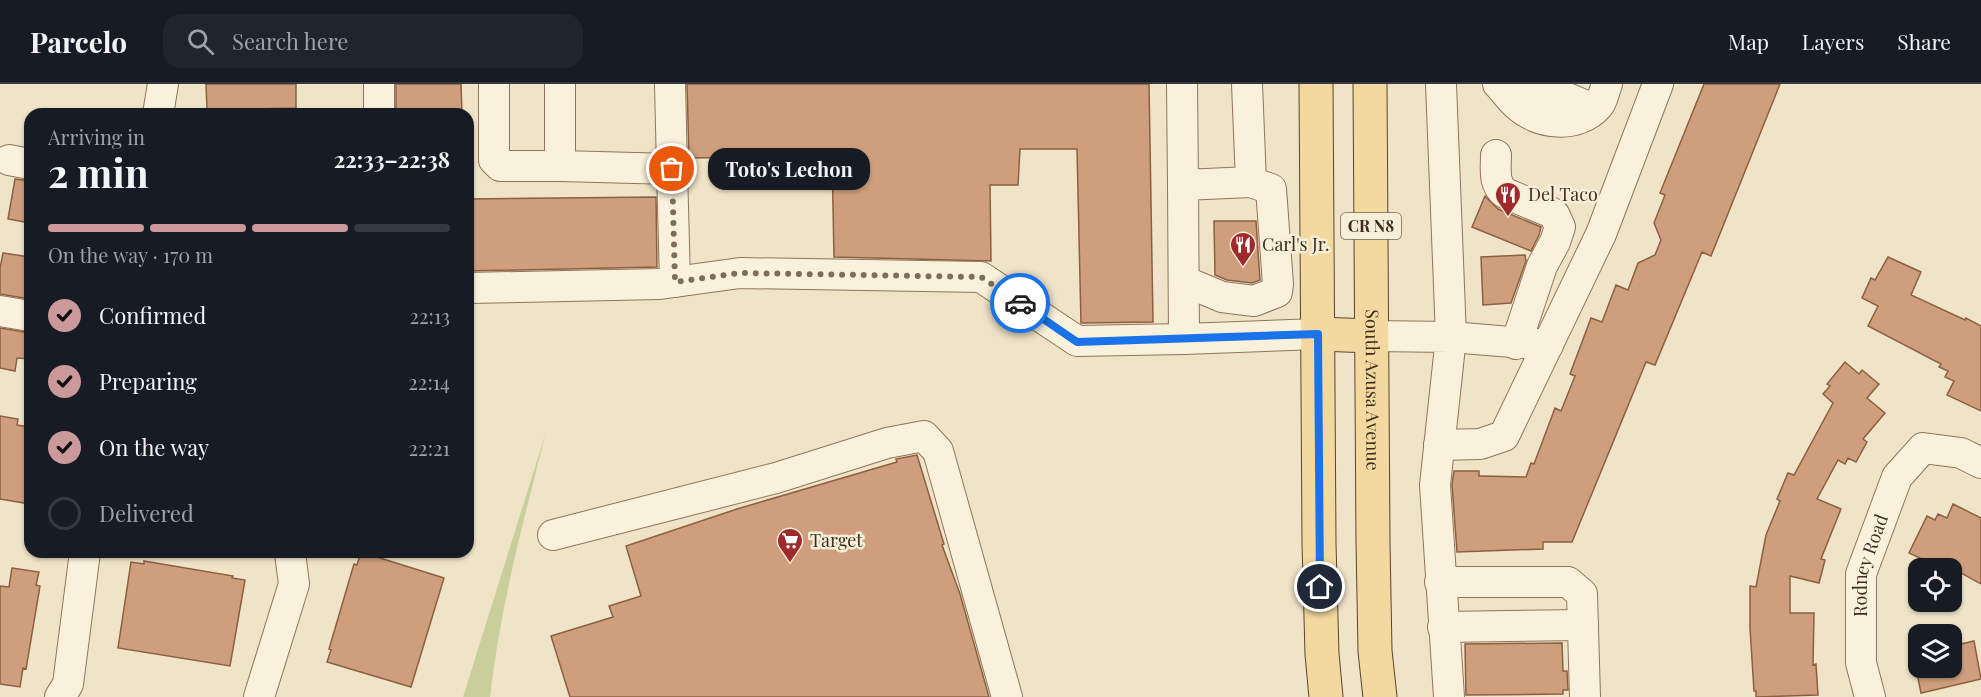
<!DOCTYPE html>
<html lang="en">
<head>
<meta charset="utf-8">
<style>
  body { margin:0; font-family:"Playfair Display",serif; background:#20242c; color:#f1f3f6; height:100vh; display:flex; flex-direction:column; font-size:22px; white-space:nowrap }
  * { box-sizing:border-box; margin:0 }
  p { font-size:20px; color:#9ea1a6 }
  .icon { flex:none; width:33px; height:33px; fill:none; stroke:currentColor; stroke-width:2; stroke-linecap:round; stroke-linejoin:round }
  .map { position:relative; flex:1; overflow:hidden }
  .sheet { position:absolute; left:24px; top:24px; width:450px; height:450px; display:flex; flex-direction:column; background:#171b24; border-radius:18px; box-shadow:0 2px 4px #0004 }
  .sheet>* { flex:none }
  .buttons { position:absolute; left:1908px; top:474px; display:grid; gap:12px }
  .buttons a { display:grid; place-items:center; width:54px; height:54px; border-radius:12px; background:#171b24; box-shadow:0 2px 4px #0004; font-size:30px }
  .pin { position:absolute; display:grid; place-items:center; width:51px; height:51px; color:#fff; margin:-26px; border:3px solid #fff; border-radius:50%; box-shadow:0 2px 6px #0007 }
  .courier { position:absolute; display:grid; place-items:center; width:60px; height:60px; margin:-30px; border:4px solid #1a73e8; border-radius:50%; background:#fff; color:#222; box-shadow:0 2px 8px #0007 }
  .bubble { position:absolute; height:42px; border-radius:18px; background:#171b24; box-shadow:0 2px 4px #0004; font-size:20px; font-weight:700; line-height:42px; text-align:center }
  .overview em { font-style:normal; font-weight:700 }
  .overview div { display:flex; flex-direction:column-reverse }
  .overview { display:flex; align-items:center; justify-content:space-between; height:102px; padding:0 24px }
  h1 { font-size:39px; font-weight:700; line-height:45px }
  .bar { display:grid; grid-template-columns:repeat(4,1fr); gap:9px 6px; align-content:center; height:72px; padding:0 24px }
  .bar i { height:8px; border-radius:4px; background:#363941 }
  .bar .on { background:#cc999b }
  .bar p { grid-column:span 4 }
  ol { padding:0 24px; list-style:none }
  li { display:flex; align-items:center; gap:18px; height:66px }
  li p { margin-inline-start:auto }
  li .icon { padding:6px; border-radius:50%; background:#cc999b; color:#111; stroke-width:4 }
  li:last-child { color:#9ea1a6 }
  li i { width:33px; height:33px; border:3px solid #363941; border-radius:50% }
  header { display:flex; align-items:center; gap:36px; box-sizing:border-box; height:84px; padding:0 30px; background:#171b24; border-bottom:2px solid #363941 }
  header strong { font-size:28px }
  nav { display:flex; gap:33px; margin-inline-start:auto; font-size:21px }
  .search { width:420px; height:54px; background:#20242c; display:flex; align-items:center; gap:15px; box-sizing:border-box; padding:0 21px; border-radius:18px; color:#9ea1a6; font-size:22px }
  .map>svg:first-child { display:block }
  .green { fill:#c9cf9b }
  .building { fill:#cf9f7d; stroke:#8d5f41; stroke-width:1.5 }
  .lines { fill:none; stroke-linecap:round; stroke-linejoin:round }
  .minor-casing { stroke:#8d765c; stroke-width:32 }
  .major-casing { stroke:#5b4430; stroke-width:35 }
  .minor { stroke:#faf1dc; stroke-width:30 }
  .major { stroke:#f3d9a0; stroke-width:33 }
  .done { stroke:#7c6e5b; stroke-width:6; stroke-dasharray:0 10.8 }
  .route { stroke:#1a73e8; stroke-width:8 }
  .labels { text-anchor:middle; stroke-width:5; stroke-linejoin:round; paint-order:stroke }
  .shield { fill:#f7eed8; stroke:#756857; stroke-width:1.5 }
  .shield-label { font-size:16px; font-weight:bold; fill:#3d2e20 }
  .poi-label { font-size:18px; fill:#3d2e20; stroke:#f7eed8; text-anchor:start }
  .street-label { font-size:18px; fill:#3d2e20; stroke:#f7eed8 }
</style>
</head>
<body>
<header>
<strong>Parcelo</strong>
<div class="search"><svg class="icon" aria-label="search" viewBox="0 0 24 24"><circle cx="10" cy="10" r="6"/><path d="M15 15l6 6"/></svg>Search here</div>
<nav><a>Map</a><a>Layers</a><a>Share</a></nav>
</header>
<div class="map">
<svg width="1981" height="613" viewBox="0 0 1981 613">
  <rect width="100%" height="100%" fill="#f0e4c8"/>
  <path class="green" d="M546,348C524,435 500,523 490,613H463Z"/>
  <path class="building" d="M206,0H296V24L207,26Z
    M396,0H461L462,30H396Z
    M687,0H1149L1153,238L1081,239L1077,65H1020L1018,101H990L991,177L834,173L832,72L689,74Z
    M1704,0H1780L1711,172L1702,168L1655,281L1646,278L1572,458H1543V465L1457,468L1452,401L1454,387H1479V392H1482L1526,393L1531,379L1534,380L1555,324L1561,327L1575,292L1570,290L1591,234L1602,238L1616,201L1628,206L1638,179L1655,171L1661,156L1654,139L1665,111L1660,109Z
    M15,95L30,97V139L8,135Z
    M1485,112L1498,125L1541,143L1539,151L1531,167L1472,143Z
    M656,113L657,183L468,187V115Z
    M1214,137H1256L1260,196L1252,199L1227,196L1215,191Z
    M3,169L30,173V215L0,210V184Z
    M1525,171L1526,177L1511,219L1483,221L1481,173Z
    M1888,173L1921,188L1911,211L1965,236L1966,234L1981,242V327L1947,311L1954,297L1945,293L1948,287L1939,283L1941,280L1868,242L1878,222L1862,214L1871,194L1875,196Z
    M0,244L30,249L29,275L17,274L15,287L0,284Z
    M1845,278L1859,290L1862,286L1879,300L1867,314L1885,329L1863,355L1867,358L1856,378L1848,374L1845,380L1838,376L1817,415L1841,425L1821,475L1825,476L1819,499L1790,492V529H1814L1813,581L1816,580L1818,611L1756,613V607H1754L1750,544V502L1756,503L1766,451L1780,417L1777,415L1788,389L1794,391L1833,319L1823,310L1830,302L1827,300Z
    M0,332L18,335L17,341L30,343V420L0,415Z
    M917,371L944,460L942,461L960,510L989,613H570L551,552L613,533L609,522L641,512L626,462L737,425L897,378L896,375Z
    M1953,420L1981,434V500L1952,484H1941L1909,469L1927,432L1935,436L1938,430L1947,434Z
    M361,468L444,494L411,603L327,578L331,566L329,565L354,480L357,481Z
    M144,477L233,492L232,494L245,496L230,582L118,564L131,478L144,480Z
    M12,484L39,488L36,501L40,502L26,585L23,584L20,603L0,600V502L9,503Z
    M1974,557L1981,595L1921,609L1916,584H1952V562Z
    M1562,559L1563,587H1567L1568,606H1563V610L1466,611L1465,560Z"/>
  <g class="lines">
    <defs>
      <g id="minor">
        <path d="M379,0V30"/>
        <path d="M494,0V76L500,82H560"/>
        <path d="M560,0V82L672,85L670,0"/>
        <path d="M1182,0L1183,101"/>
        <path d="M1247,0L1251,98L1183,101L1184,255L1318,250"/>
        <path d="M1441,0L1451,253L1548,261"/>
        <path d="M1498,0C1505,7 1510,15 1517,21C1538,41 1578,45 1598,22C1603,17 1604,7 1607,0"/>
        <path d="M1533,0L1594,25"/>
        <path d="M158,30L163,0"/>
        <path d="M1496,71C1496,85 1493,100 1505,109L1550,128L1554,130L1560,143L1555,158L1542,182L1516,260"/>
        <path d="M9,76L30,80"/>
        <path d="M672,85L675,198"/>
        <path d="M1184,197L1222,213L1254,217L1277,208L1278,200L1271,105L1251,98"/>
        <path d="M468,204L660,200L740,189L981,193L1077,257L1184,255"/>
        <path d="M0,227L30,232"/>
        <path d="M1372,252L1451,253L1435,401L1449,613"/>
        <path d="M1439,361L1480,360L1504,352L1601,150L1658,0"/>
        <path d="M553,451L776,394L887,359L924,352L938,367L1007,613"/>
        <path d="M1440,498H1568L1582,510L1585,613"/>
        <path d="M1443,543L1583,541"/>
        <path d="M60,613L68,600L85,468"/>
        <path d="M259,613L294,500L290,469"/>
        <path id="s1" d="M1870,613L1861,579V490L1897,393L1923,364L1961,369L1981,379"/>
      </g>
      <g id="major">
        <path d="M1316,0L1319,459L1322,570L1326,613"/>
        <path id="s2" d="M1370,0L1373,458L1375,567L1380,613"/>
        <path d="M1318,250L1372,252"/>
      </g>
    </defs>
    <use href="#minor" class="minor-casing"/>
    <use href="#major" class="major-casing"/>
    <use href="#minor" class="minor"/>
    <use href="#major" class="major"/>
  </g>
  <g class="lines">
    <path class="done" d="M672,85L675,198L740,189L981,193L1020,219"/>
    <path class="route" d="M1020,219L1077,258L1318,250L1320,503"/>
  </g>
  <defs>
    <symbol id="restaurant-pin" viewBox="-11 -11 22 30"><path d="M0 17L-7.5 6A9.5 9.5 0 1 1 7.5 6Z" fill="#9e2a2b" stroke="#f7eed8"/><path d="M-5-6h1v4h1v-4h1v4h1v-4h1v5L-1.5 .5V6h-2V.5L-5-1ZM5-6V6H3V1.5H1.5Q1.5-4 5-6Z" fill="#fff"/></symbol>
    <symbol id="supermarket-pin" viewBox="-11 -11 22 30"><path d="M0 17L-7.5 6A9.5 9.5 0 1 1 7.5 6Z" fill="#9e2a2b" stroke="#f7eed8"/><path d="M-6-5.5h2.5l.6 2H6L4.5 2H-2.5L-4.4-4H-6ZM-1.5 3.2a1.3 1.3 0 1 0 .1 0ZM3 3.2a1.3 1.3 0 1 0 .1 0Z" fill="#fff"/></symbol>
  </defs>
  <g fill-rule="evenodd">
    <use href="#restaurant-pin" x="1493" y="96" width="30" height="40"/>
    <use href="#restaurant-pin" x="1228" y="146" width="30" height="40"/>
    <use href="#supermarket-pin" x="775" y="442" width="30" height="40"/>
  </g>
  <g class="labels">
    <rect class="shield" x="1341" y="129" width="60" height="26" rx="4.5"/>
    <g class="shield-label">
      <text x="1371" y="148">CR N8</text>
    </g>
    <g class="poi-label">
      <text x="1528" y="117">Del Taco</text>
      <text x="1262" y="167">Carl's Jr.</text>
      <text x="810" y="463">Target</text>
    </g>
    <g class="street-label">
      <text dy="6" stroke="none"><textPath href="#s2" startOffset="306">South Azusa Avenue</textPath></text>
      <text dy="6" stroke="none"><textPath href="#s1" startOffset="134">Rodney Road</textPath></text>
    </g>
  </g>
</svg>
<div class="buttons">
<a><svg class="icon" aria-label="locate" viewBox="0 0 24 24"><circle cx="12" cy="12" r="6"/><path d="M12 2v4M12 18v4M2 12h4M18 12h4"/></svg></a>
<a><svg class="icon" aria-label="layers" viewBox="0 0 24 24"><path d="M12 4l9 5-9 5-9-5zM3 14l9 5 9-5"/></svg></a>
</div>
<div class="pin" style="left:672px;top:85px;background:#ea580c"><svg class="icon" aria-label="bag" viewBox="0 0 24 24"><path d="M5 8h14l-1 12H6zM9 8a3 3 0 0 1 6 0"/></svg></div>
<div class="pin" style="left:1320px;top:503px;background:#1f2937"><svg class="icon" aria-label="home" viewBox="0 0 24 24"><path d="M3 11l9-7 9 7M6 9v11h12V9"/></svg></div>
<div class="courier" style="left:1020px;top:219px"><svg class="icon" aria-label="car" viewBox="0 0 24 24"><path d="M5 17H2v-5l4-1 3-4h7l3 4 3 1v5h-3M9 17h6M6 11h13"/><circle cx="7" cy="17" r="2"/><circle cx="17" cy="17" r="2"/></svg></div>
<div class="bubble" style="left:708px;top:64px;width:162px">Toto's Lechon</div>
<section class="sheet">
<div class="overview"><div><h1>2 min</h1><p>Arriving in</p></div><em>22:33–22:38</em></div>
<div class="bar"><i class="on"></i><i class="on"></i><i class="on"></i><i></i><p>On the way · 170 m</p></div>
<ol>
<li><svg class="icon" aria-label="check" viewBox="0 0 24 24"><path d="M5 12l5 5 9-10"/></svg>Confirmed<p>22:13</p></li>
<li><svg class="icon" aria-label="check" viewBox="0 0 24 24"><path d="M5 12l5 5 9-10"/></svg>Preparing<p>22:14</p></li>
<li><svg class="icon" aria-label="check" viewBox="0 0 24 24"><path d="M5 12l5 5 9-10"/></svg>On the way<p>22:21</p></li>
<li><i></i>Delivered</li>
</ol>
</section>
</div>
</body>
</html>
